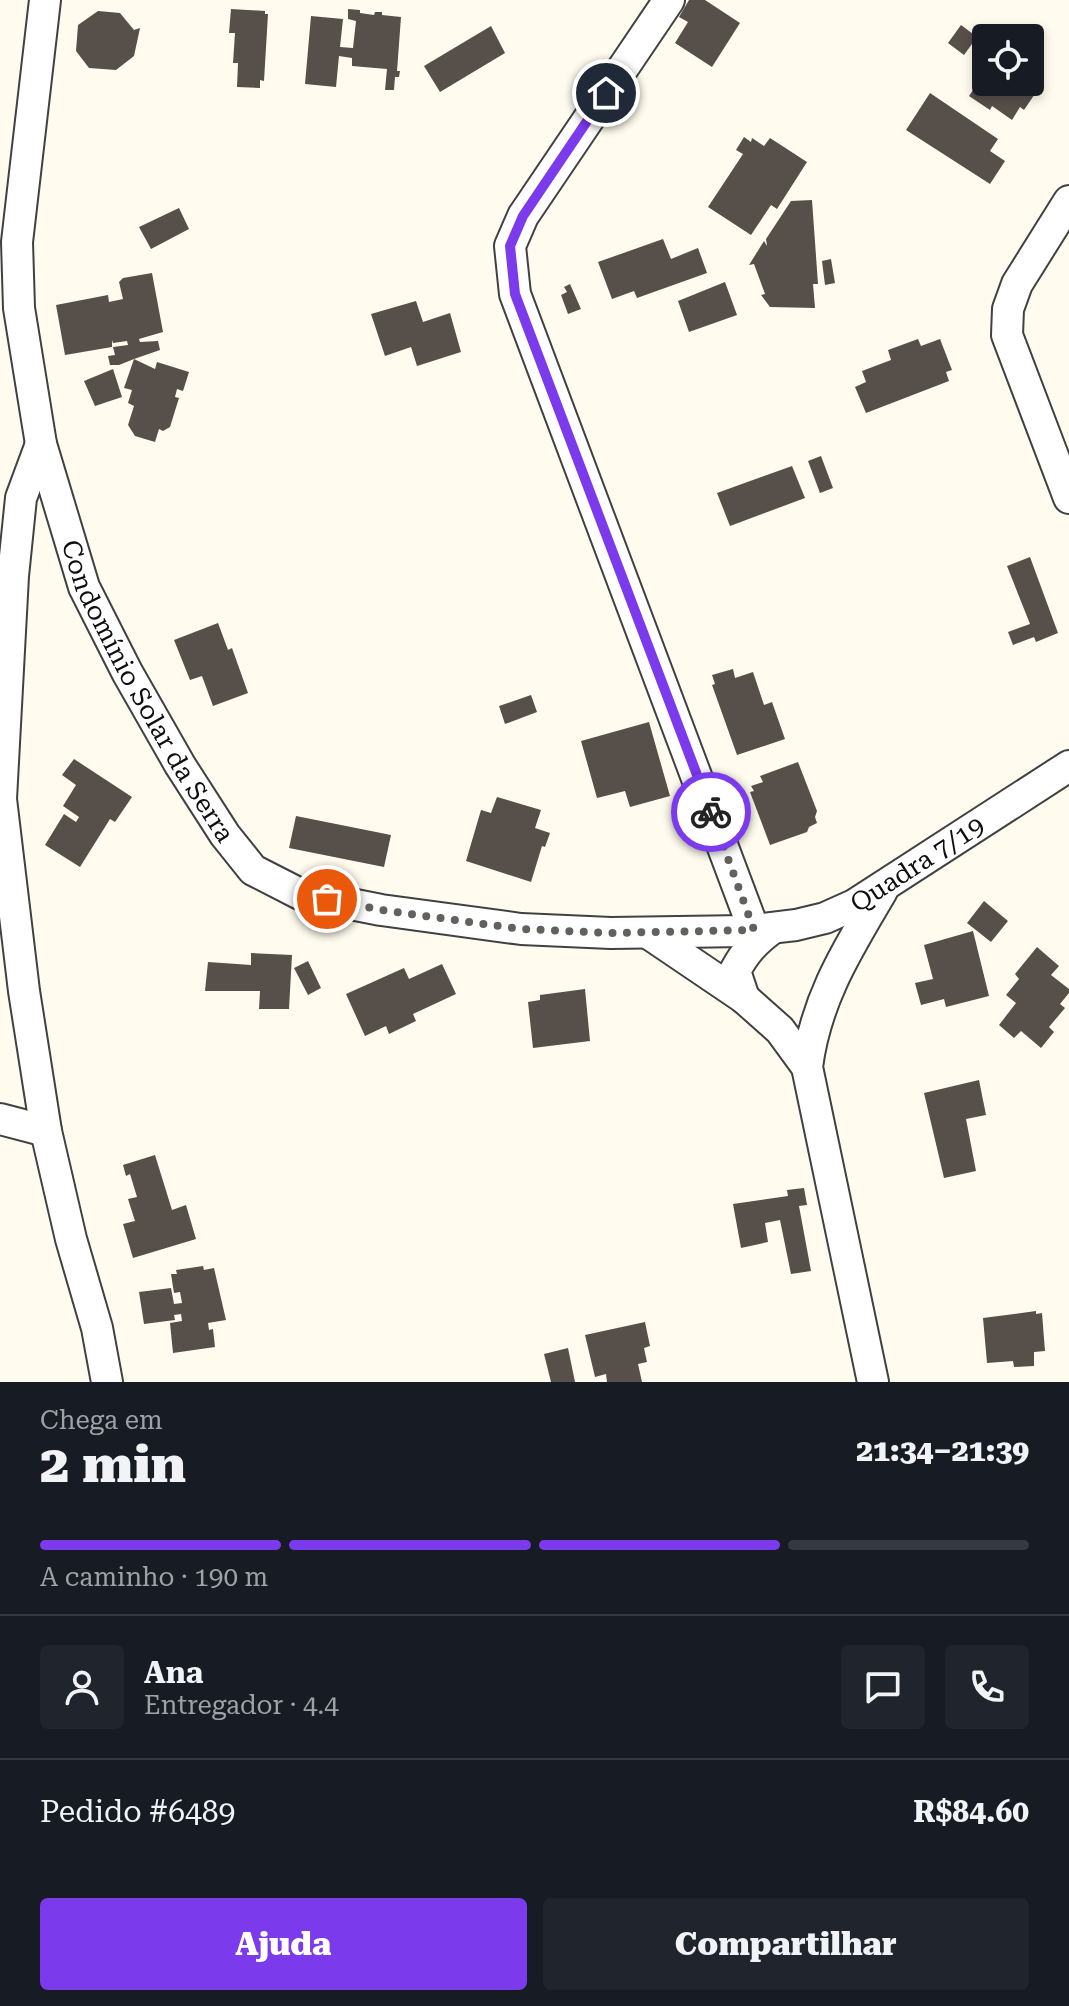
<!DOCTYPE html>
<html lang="pt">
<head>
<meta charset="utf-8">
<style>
  body { margin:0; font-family:"Roboto Serif",serif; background:#20242c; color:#f1f3f6; height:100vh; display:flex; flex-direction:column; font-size:30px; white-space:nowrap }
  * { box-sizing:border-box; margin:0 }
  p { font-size:26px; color:#9ea1a6 }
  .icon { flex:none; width:44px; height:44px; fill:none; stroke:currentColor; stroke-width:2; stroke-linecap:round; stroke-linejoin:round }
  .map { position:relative; height:1382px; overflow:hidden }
  .panel { display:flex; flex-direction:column; background:#171b24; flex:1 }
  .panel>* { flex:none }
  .buttons { position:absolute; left:972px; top:24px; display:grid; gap:16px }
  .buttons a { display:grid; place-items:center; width:72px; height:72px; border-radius:8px; background:#171b24; box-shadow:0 4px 12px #0003; font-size:40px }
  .pin { position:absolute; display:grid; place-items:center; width:68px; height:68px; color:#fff; margin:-34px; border:4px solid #fff; border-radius:50%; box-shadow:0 2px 8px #0007 }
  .courier { position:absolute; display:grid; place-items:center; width:80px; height:80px; margin:-40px; border:6px solid #7c3aed; border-radius:50%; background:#fff; color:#222; box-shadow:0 2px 10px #0007 }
  .headline em { font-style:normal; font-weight:800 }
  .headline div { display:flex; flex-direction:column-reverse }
  .headline { display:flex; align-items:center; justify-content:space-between; height:136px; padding:0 40px }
  h1 { font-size:52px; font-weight:800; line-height:60px }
  .bar { display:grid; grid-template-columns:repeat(4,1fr); gap:12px 8px; align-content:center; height:96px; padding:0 40px }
  .bar i { height:10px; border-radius:6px; background:#363941 }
  .bar .current { background:#7c3aed }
  .bar p { grid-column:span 4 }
  .line { display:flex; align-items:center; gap:20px; padding:0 40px; border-top:2px solid #363941 }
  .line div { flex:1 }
  .round { display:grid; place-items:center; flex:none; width:84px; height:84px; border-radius:8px; background:#20242c }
  .cta { display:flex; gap:16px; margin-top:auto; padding:16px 40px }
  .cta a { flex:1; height:92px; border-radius:8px; background:#7c3aed; color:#fff; font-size:32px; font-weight:800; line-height:92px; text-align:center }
  .cta a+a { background:#20242c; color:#f1f3f6 }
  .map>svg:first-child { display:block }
  .building { fill:#574f4a }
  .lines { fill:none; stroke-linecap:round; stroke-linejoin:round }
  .street-casing { stroke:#414141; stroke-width:34 }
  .street { stroke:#fff; stroke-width:30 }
  .done { stroke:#62615d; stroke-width:8; stroke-dasharray:0 14.4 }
  .route { stroke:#7c3aed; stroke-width:10 }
  .labels { text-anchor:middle; stroke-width:8; stroke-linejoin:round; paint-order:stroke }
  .street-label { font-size:26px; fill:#0e0e0e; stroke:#fff }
</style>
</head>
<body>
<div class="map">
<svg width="1069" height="1382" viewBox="0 0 1069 1382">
  <rect width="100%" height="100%" fill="#fffcef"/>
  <path class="building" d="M689,0H705L740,23L712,67L675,43L688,22L679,17Z
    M231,9L265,11V14H268L264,81L260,80V88L237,87L238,63H233L235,33H229Z
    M348,9L360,10V13L374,15L375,12H382V15L401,17L397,71H400L399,77H395L394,90H385L387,69L352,66V58L339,56L336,87L305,84L311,16L343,19L340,47L353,48L356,21L348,19Z
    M98,11L120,13L134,30L140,28L134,56L116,70L89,68L76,51L78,25Z
    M961,25L977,37L964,55L948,43Z
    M491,26L505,53L440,92L424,66Z
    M986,71V82H1030V78L1041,85L1024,110L1020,107L1012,120L992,106L990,110L969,96Z
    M930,93L998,139L990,151L1005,161L990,184L906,130Z
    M744,137L751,142L752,138L764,146L770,138L807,162L777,209L771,205L751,235L708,207L743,154L736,150Z
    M812,200L818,284H813L815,308L770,307L761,295L765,294L754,264L749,265L764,241L767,246L766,239L791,201Z
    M179,208L189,229L151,249L139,227Z
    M663,239L671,259L698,248L707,273L637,298L634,291L612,299L598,262Z
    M831,259L835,283L825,285L822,261Z
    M152,273L163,332L139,339L140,342L158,341L160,350L134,359L155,369L157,362L189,372L183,391L177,389L175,397L179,398L170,427L163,431L159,429L155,442L135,436L128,425L134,406L128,403L132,390L124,388L134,359L119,365H110L108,356L115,355L113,347L128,345L127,341L113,343L112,340V347L65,355L56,305L108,295L109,302L123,299L119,282L123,278Z
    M725,282L737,315L689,332L678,301Z
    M570,284L581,309L568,314L561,295L567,292L564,287Z
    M416,301L423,322L450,313L461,352L417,366L411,347L385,356L371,314Z
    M918,339L921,346L940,339L952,370L946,372L949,381L866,413L855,387L866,382L862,371L891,360L888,350Z
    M113,369L122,397L95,406L84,381Z
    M821,456L833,488L820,493L808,461Z
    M792,466L805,498L730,526L717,493Z
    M1030,557L1058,633L1036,642L1034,637L1013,645L1008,632L1030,624L1007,566Z
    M218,623L228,650L232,648L248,693L213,706L202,676L190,680L174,640Z
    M733,669L735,678L753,672L764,705L772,702L785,739L737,755L712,685L715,684L712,675Z
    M531,695L537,712L505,724L499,706Z
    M649,722L670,796L630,807L625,791L597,798L581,741Z
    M74,759L132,797L115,822L110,819L80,867L45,845L64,814L76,822L79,817L63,806L76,785L62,775Z
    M798,762L817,811L815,817L817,823L809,827L807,832L770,845L750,792L754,791L751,786L763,782L760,776Z
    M497,797L541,810L535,828L550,833L545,847L542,846L531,882L466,861L481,810L491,813Z
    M684,803L690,822L680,825L673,807Z
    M296,816L391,835L384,867L289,848Z
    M984,901L1008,921L991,942L967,923Z
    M973,931L989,996L946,1007L944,999L921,1005L915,983L933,979L924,945Z
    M1037,947L1059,966L1051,975L1069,989V993L1060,1004L1065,1008L1049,1027L1054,1032L1041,1048L1021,1031L1014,1038L999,1025L1016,1003L1006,995L1019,979L1015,974Z
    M251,953L292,955L289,1009H259L260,991H205L208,962L251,965Z
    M308,961L321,988L308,995L294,968Z
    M442,964L456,994L413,1014L416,1021L389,1034L386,1026L365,1036L346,994L404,968L409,979Z
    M585,989L590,1041L533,1048L528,1002L540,1000V995Z
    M979,1080L986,1115L966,1119L976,1171L944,1178L924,1093Z
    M155,1155L172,1210L186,1205L196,1239L133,1258L123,1224L135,1221L128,1199L137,1197L130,1174L126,1176L123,1165Z
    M804,1188L807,1205L799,1206L811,1271L791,1274L780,1220L765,1223L768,1242L741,1248L733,1204L788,1196L787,1190Z
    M203,1266L204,1270L214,1268L226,1320L208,1323L209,1330L213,1329L215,1347L173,1353L170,1323L182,1321L181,1314L174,1315L175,1320L144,1324L139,1292L171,1288L174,1304L182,1303L180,1292L174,1293L171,1274H177L176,1270Z
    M1036,1311V1314L1042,1313L1045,1351L1034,1352V1366L1014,1367L1013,1361L987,1363L983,1318Z
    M645,1322L650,1346L644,1348L647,1362L638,1364L642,1382H607L606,1374L595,1377L585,1335Z
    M568,1348L575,1382H551L544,1354Z"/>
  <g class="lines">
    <defs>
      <g id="street">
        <path id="s1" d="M45,0L17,242L19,308L41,444L84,587L127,672L180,765L225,835L253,870L300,894L381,910L521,929L611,933L745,931L796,925L825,918L854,905L1069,766"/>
        <path d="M669,0L523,216L510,246L515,294L754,930"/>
        <path d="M1069,201L1017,284L1008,309L1007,335L1069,498"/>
        <path d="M41,444L21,498L13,576L1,799L24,991L46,1131L71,1239L97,1328L107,1382"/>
        <path d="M648,933L744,998L780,1030L807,1067"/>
        <path d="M744,998L735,971C745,952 755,941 773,928"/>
        <path d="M0,1119L46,1131"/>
        <path d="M873,1382L807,1067C816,998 848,949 882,891"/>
      </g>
    </defs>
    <use href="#street" class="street-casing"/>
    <use href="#street" class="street"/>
  </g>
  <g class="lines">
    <path class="done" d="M327,899L381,910L521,929L611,933L754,930L711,812"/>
    <path class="route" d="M606,93L523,216L510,246L515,294L711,812"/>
  </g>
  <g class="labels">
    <g class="street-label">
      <text dy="9" stroke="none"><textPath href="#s1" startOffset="718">Condomínio Solar da Serra</textPath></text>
      <text dy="9" stroke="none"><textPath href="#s1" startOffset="1616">Quadra 7/19</textPath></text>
    </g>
  </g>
</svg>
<div class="buttons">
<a><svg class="icon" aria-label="locate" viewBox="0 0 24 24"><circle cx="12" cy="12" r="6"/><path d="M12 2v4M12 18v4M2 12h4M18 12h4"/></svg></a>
</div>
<div class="pin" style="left:327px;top:899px;background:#ea580c"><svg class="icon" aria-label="bag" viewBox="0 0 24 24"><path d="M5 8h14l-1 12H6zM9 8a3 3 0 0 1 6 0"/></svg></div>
<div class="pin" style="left:606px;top:93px;background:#1f2937"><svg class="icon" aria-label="home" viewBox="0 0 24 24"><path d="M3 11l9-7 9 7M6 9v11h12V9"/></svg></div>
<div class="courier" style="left:711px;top:812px"><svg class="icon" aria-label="bike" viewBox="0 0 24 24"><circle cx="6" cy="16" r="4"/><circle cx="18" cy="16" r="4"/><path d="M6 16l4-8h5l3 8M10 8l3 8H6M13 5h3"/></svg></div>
</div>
<section class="panel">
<div class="headline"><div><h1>2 min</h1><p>Chega em</p></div><em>21:34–21:39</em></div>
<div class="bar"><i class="current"></i><i class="current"></i><i class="current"></i><i></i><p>A caminho · 190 m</p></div>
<div class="line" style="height:144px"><a class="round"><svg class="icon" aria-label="person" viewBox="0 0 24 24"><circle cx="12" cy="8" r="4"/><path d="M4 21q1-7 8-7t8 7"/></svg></a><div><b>Ana</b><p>Entregador · 4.4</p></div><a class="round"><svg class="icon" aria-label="chat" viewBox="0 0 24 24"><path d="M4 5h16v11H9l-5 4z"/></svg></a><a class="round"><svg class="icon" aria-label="phone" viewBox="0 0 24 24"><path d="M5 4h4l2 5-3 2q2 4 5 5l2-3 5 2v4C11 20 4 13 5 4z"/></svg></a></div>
<div class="line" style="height:104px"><div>Pedido #6489</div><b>R$84.60</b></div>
<div class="cta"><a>Ajuda</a><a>Compartilhar</a></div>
</section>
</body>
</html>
